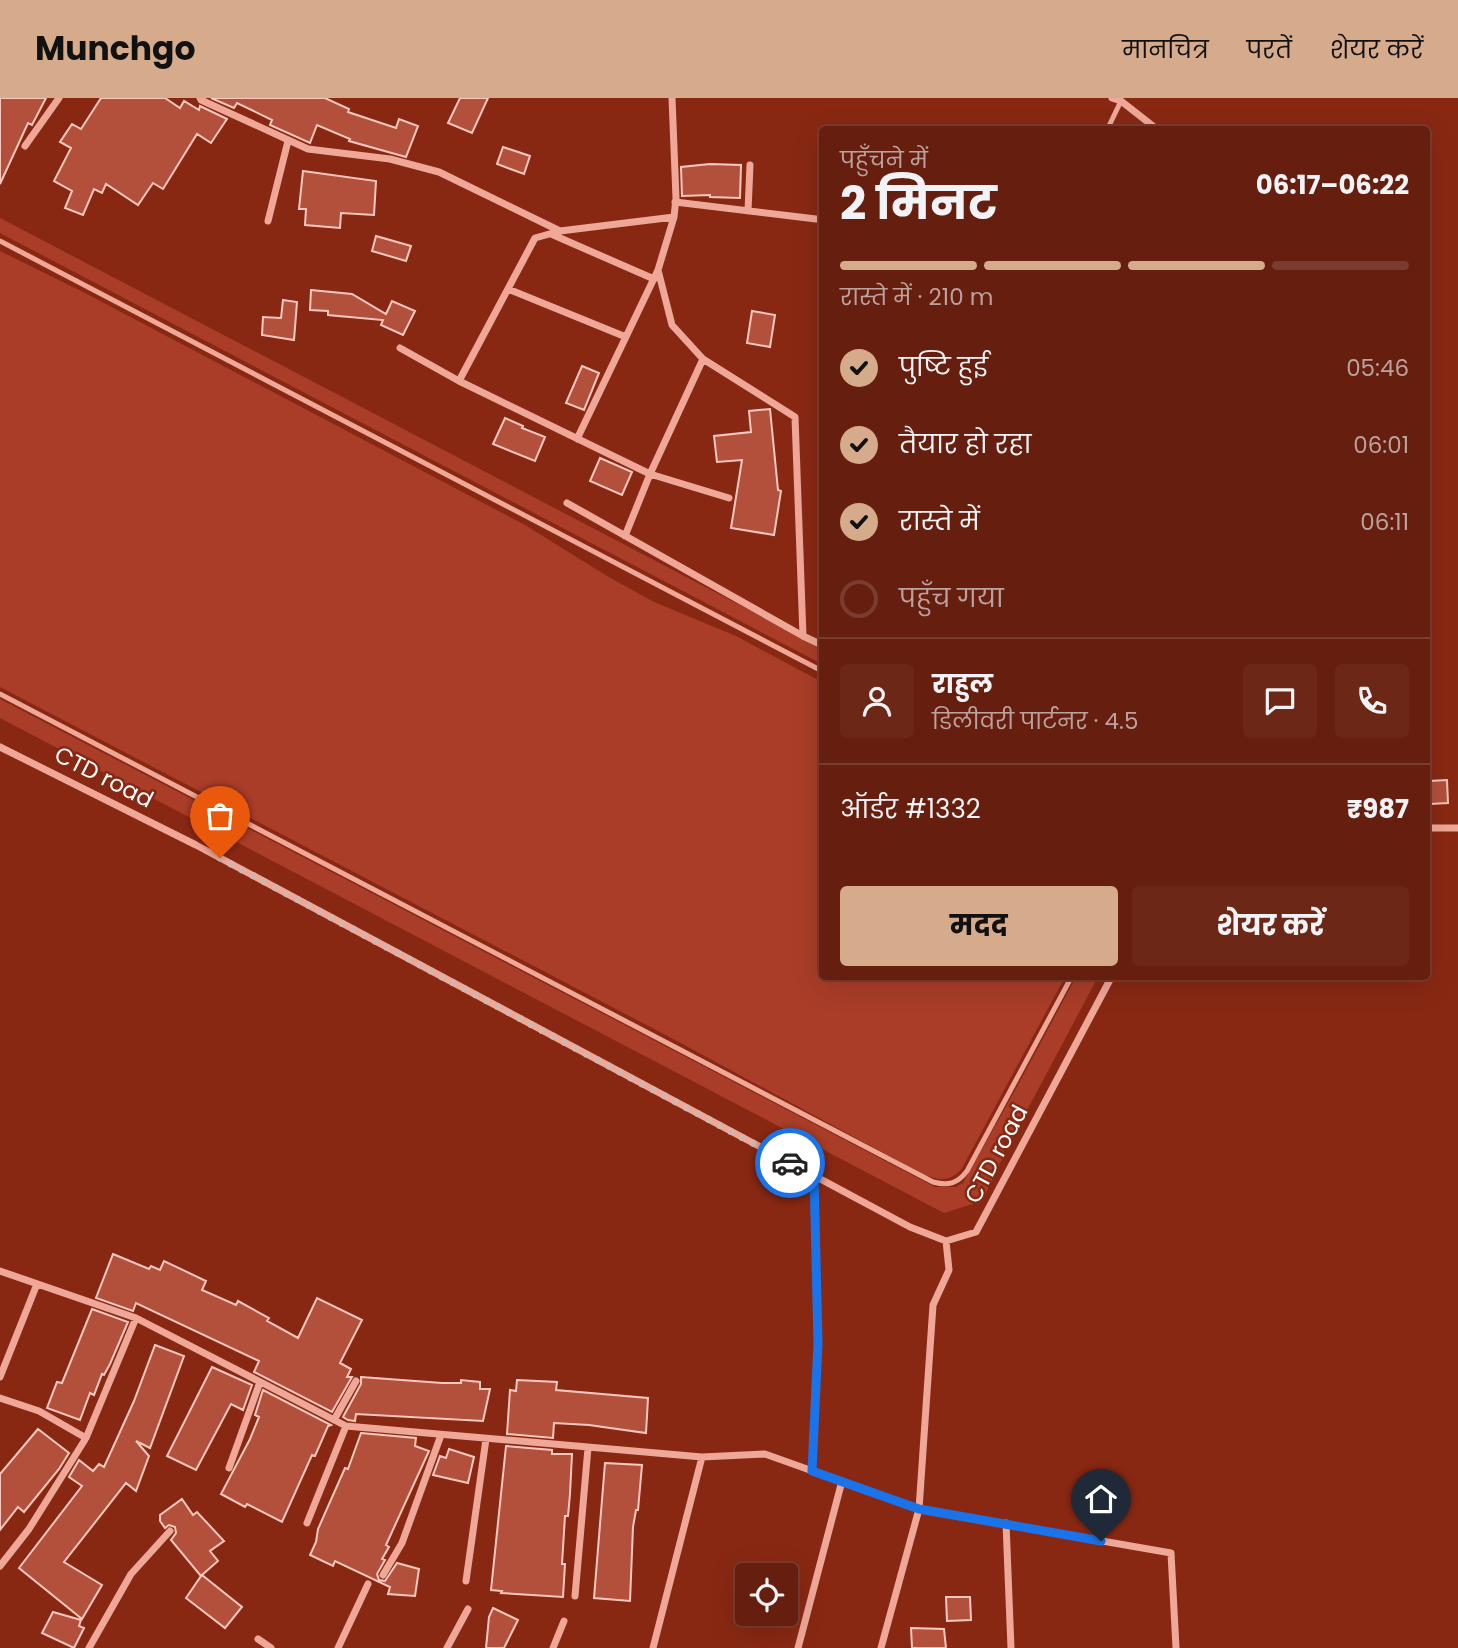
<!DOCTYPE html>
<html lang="hi">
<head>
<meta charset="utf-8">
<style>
  body { margin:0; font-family:Poppins,"Noto Sans Devanagari",sans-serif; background:#6c2717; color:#f1f3f6; height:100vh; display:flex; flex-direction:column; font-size:26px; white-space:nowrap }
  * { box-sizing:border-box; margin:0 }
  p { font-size:23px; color:#bca29e }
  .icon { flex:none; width:38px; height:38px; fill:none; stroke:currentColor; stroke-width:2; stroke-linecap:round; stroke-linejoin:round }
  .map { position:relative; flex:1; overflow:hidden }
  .drawer { position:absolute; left:819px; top:28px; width:611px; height:854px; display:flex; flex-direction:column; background:#661e0e; border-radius:7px; box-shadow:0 7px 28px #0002,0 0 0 2px #793c2e }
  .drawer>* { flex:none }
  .controls { position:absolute; left:735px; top:1465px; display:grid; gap:14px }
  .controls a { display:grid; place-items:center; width:63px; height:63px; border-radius:7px; background:#661e0e; box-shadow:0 7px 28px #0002,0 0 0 2px #793c2e; font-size:35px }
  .pin { position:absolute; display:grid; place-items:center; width:60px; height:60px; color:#fff; margin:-72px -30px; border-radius:50% 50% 50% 0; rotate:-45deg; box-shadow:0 0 7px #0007 }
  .pin .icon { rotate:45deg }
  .courier { position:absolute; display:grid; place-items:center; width:70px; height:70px; margin:-35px; border:5px solid #1a73e8; border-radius:50%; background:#fff; color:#222; box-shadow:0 2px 9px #0007 }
  .summary em { font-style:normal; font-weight:700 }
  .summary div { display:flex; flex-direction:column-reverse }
  .summary { display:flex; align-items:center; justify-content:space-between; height:119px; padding:0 21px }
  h1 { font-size:46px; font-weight:700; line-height:52px }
  .bar { display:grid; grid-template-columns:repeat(4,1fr); gap:10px 7px; align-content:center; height:84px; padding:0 21px }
  .bar i { height:9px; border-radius:5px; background:#793c2e }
  .bar .current { background:#d6ab8b }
  .bar p { grid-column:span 4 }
  .line { display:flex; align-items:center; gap:18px; padding:0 21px; border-top:2px solid #793c2e }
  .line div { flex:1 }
  .round { display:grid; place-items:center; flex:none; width:74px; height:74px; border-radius:7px; background:#6c2717 }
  ol { padding:0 21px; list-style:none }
  li { display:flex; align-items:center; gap:21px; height:77px }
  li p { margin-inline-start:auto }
  li .icon { padding:7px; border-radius:50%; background:#d6ab8b; color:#111; stroke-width:4 }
  li:last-child { color:#bca29e }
  li i { width:38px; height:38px; border:4px solid #793c2e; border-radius:50% }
  .primary-button { display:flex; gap:14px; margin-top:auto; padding:14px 21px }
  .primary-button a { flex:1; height:80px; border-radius:7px; background:#d6ab8b; color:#111; font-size:28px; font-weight:700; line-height:80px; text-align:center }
  .primary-button a+a { background:#6c2717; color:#f1f3f6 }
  header { display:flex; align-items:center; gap:42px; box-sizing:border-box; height:98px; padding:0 35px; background:#d6ab8b; color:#111 }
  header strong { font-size:33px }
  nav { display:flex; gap:38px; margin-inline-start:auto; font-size:24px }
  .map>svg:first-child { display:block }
  .green { fill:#a93d28 }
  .building { fill:#b2503c; stroke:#fbc8bf; stroke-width:2 }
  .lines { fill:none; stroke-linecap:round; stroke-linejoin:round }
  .service { stroke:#efa798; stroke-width:5 }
  .minor { stroke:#efa798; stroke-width:7 }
  .done { stroke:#d5b4ac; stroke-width:7; stroke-dasharray:0 12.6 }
  .route { stroke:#1a73e8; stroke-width:9 }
  .labels { text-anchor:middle; stroke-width:5; stroke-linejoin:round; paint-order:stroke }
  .street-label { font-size:23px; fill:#fff; stroke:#882813 }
</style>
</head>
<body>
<header>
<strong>Munchgo</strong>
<nav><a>मानचित्र</a><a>परतें</a><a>शेयर करें</a></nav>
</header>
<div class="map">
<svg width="1458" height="1550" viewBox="0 0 1458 1550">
  <rect width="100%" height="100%" fill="#882813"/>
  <path class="green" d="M0,120L822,550V566L0,135Z
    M0,153L85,195L525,427L607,478L654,504L736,538L822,584V878L1065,879L961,1072C948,1084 940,1082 924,1077L679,944L0,589Z
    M0,601L935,1089H956L963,1085L1018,987L1076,879H1098L1015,1035L1006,1031L1002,1037L1004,1057L982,1103L944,1115L0,620Z"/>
  <path class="building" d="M0,0H46L32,27L28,25L0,86Z
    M101,0H165L180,10L184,3L199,12L200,8L227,21L211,45L197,36L163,91L153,85L138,107L106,86L102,95L94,91L83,117L65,110L72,93L54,83L71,50L60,44L72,26L81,31Z
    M211,0H325L349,11L348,14L396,30L399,21L418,28L406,59L349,43L350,41L317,27L310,45L270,27L272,22L237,5L234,10Z
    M460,0H488L472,35L448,25Z
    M503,49L530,58L524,76L497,66Z
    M710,66L741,67L740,100L710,99V97L682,98L681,69Z
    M303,73L376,83L374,117L341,115L340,130L305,127L306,111H299Z
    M376,138L411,148L406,163L372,153Z
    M311,192L352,196L386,216L392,203L415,213L403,237L381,227L383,222L328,217V213L310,212Z
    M283,202L297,204L294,242L262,237L263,219L281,220Z
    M752,213L775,217L770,249L747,245Z
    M582,268L599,275L584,312L566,305Z
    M770,311L778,392L781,393L774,437L731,430L742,362L717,364L714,338L751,334L749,313Z
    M505,320L523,328L522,330L545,339L535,363L493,346Z
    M600,360L632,374L622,397L590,383Z
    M1447,682L1448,705L1430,706L1429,683Z
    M113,1156L149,1171L151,1168L160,1172L164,1163L206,1183L202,1192L236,1207L238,1203L269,1220L267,1223L298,1240L317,1200L362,1222L340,1265L351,1271L347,1279H352L332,1314L254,1274L259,1263L136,1205L133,1213L96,1200Z
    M92,1211L128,1224L110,1266L104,1277L102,1276L94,1297L90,1295L80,1322L47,1310L57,1284L62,1285Z
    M155,1247L184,1258L150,1350L136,1343L149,1358L136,1393L126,1385L64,1464L102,1487L82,1521L19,1470L82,1388L69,1379L79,1362L93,1373L99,1366L104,1369L134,1303Z
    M212,1269L252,1287L243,1312L231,1306L196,1372L167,1358Z
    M361,1279L442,1285H461V1282L480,1284V1291H490L483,1323L356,1316L355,1323L348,1322L343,1319L361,1286Z
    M517,1282L557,1284L556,1292L648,1300L646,1335L589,1327L554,1325L553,1340L507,1336L510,1292L516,1293Z
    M263,1292L331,1327L328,1328L315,1358L312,1357L282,1424L247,1406L245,1409L221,1396L250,1341L259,1319L255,1317Z
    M38,1331L69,1355L59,1371L24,1414L18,1409L0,1432V1376Z
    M361,1335L416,1340L415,1348L429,1353L386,1447L389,1449L382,1461L385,1462L377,1476L379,1482L385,1483L397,1465L419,1471L415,1498L388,1496L390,1489L335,1463L333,1468L310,1457L316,1444L318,1431L345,1370L348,1371Z
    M506,1348L552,1352V1356H572L570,1396L568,1418H565L562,1466H565L563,1499L501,1495L502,1493L491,1492Z
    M449,1351L474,1359L468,1385L433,1377L440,1358L446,1360Z
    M605,1365L642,1367L638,1412H636L633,1429L630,1503L594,1500Z
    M182,1401L193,1417L197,1414L224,1443L210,1453L218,1463L202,1477L242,1509L225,1530L186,1500L201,1478L171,1442L176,1435L175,1429L169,1427L165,1430L160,1423V1417Z
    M946,1499H970L971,1522L947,1523Z
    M493,1510L518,1522L504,1550H486L489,1519Z
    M53,1514L81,1522L79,1528L84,1530L74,1550L42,1535Z
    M911,1530L944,1531L946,1550H912Z"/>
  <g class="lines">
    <path class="service" d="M1107,32L1121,3
      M0,143L822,573
      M0,596L933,1084C948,1088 957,1086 967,1073L1072,878"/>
    <path class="minor" d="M200,0L201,2L308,51L390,61L439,74L560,133
      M672,0L676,100L674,119
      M1112,0L1121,3L1158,32
      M25,48L59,0
      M675,104L816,121
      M748,113L750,67
      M268,123L288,43
      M551,136L654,181
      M508,191L626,239
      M400,250L459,283L650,376L729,400
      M459,283L535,140L560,133L674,119L658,172L672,227L703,261L795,319L803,538L822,547
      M577,341L658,172
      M567,405L803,538
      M625,438L650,376L703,261
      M0,649L196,747L910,1129L946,1143L976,1134L1112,878
      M1426,730H1458
      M0,1173L136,1220L346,1328L702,1359L765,1356L919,1411L1171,1455L1176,1550
      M0,1279L37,1186
      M0,1300L39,1313L86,1340
      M334,1322L356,1283
      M229,1370L260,1284
      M812,1373L818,1245L814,1078
      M307,1425L346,1328
      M1006,1425L1011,1550
      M0,1468L29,1431L86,1340L136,1220
      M383,1477L402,1445L441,1337
      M466,1483L486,1341
      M575,1498L588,1350
      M258,1541L271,1550
      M89,1550L131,1476L170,1433
      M338,1550L368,1486
      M447,1550L468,1511
      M553,1550L564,1523
      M653,1550L702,1359
      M798,1550L842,1383
      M881,1550L919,1411L933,1207L949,1172L946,1143"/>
  </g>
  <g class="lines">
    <path class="done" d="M220,760L790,1065"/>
    <path class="route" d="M790,1065L814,1078L818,1245L812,1373L919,1411L1101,1443"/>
  </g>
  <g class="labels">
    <g class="street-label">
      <text transform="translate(104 679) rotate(27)" y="8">CTD road</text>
      <text transform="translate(996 1056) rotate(-62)" y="8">CTD road</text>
    </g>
  </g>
</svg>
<div class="controls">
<a><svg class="icon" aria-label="locate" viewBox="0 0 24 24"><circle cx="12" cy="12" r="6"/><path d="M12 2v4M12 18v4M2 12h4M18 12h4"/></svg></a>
</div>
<div class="pin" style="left:220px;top:760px;background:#ea580c"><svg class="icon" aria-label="bag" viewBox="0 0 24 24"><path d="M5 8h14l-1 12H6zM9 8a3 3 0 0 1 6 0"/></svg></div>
<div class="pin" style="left:1101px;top:1443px;background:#1f2937"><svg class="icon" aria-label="home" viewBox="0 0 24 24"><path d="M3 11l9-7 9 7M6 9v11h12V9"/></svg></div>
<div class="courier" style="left:790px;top:1065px"><svg class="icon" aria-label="car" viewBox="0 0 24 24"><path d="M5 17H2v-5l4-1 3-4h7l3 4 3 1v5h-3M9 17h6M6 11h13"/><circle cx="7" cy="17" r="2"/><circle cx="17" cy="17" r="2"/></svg></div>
<section class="drawer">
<div class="summary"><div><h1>2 मिनट</h1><p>पहुँचने में</p></div><em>06:17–06:22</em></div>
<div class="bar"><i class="current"></i><i class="current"></i><i class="current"></i><i></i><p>रास्ते में · 210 m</p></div>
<ol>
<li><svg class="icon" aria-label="check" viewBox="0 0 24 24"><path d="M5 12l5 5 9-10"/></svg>पुष्टि हुई<p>05:46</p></li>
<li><svg class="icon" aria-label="check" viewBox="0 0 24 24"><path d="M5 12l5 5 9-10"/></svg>तैयार हो रहा<p>06:01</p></li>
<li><svg class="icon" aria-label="check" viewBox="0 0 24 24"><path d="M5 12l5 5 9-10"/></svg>रास्ते में<p>06:11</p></li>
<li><i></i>पहुँच गया</li>
</ol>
<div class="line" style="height:126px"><a class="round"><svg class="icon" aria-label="person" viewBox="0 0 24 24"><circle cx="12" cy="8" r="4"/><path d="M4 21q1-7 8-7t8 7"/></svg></a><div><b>राहुल</b><p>डिलीवरी पार्टनर · 4.5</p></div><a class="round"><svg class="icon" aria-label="chat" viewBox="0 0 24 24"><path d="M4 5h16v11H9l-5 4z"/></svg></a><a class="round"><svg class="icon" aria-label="phone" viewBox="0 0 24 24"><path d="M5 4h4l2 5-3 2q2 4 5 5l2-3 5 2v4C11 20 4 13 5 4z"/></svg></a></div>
<div class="line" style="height:91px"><div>ऑर्डर #1332</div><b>₹987</b></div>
<div class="primary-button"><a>मदद</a><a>शेयर करें</a></div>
</section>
</div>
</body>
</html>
